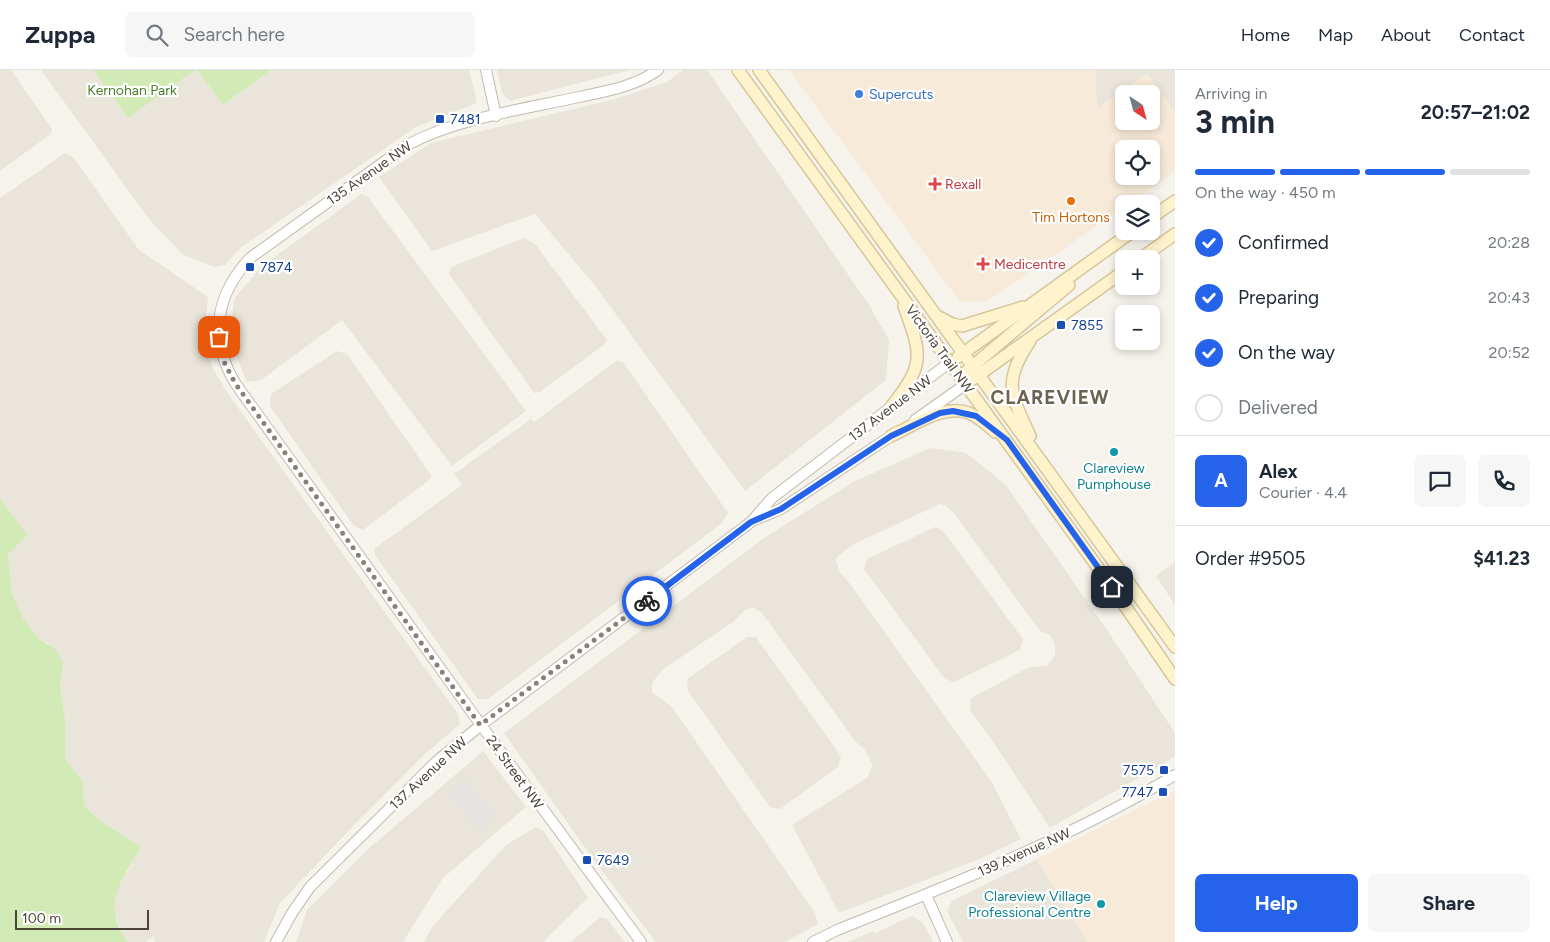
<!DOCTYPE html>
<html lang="en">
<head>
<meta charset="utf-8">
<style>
  body { margin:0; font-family:Figtree,sans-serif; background:#f6f6f7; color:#1f2937; height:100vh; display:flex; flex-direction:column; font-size:19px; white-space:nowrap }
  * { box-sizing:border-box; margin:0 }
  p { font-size:16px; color:#747a83 }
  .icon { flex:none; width:28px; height:28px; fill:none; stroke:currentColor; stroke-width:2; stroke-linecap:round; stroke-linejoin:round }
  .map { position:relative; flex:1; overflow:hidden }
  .drawer { display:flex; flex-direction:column; background:#fff; width:375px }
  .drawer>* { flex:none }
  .needle { width:32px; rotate:144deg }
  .controls { position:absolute; left:1115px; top:15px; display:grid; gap:10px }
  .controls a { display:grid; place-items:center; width:45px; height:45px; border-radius:8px; background:#fff; box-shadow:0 2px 8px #0003; font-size:25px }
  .scale { position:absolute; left:15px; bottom:12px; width:134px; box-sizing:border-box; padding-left:5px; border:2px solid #4b4439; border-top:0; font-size:14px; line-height:18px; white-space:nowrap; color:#4b4439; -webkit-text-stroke:4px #fff; paint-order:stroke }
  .pin { position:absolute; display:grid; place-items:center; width:42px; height:42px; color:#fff; margin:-21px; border-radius:10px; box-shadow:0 2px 8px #0006 }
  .courier { position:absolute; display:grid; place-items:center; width:50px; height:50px; margin:-25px; border:4px solid #2563eb; border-radius:50%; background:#fff; color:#222; box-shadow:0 1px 6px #0007 }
  .headline em { font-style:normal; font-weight:700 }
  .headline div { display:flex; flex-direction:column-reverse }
  .headline { display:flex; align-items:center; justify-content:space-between; height:85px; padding:0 20px }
  h1 { font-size:32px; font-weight:700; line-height:38px }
  .bar { display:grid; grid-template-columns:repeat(4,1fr); gap:8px 5px; align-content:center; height:60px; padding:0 20px }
  .bar i { height:6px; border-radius:4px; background:#e0e1e3 }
  .bar .active { background:#2563eb }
  .bar p { grid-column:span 4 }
  .line { display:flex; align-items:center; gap:12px; padding:0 20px; border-top:1px solid #e0e1e3 }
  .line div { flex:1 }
  .round { display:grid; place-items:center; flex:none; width:52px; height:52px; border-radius:8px; background:#f6f6f7 }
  ol { padding:0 20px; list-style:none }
  li { display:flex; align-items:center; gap:15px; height:55px }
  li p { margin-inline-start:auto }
  li .icon { padding:5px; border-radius:50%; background:#2563eb; color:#fff; stroke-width:4 }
  li:last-child { color:#747a83 }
  li i { width:28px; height:28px; border:2px solid #e0e1e3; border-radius:50% }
  .action { display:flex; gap:10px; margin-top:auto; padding:10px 20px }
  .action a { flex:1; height:58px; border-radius:8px; background:#2563eb; color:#fff; font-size:20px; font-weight:700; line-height:58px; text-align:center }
  .action a+a { background:#f6f6f7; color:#1f2937 }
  header { display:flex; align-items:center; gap:30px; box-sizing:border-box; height:70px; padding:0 25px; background:#fff; border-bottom:1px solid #e0e1e3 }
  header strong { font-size:24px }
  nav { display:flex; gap:28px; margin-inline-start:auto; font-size:18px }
  .search { width:350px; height:45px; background:#f6f6f7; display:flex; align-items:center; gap:12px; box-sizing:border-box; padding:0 18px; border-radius:8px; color:#747a83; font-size:19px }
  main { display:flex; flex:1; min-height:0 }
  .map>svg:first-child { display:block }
  .residential { fill:#eae5da }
  .commercial { fill:#f7ead8; fill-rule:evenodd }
  .green { fill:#d2eab5 }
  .parking { fill:#e5e3e0 }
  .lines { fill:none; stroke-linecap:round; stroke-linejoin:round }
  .tertiary-casing { stroke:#c2bbae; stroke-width:12 }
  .secondary-casing { stroke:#d6c79b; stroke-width:14 }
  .tertiary { stroke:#fff; stroke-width:10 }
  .secondary { stroke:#fff3cd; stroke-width:11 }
  .done { stroke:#878178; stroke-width:5; stroke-dasharray:0 9 }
  .route { stroke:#2563eb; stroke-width:6 }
  .shop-dot { fill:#3f7fe0; stroke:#fff; stroke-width:2 }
  .transit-dot { fill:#1a4fb4; stroke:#fff; stroke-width:2 }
  .health-dot { fill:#e0444e; stroke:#fff; stroke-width:2 }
  .food-dot { fill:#e8710a; stroke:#fff; stroke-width:2 }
  .culture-dot { fill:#0f9aa8; stroke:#fff; stroke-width:2 }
  .labels { text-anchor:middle; stroke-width:4.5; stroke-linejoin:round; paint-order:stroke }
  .park-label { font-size:14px; fill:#4a7f2a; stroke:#fff }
  .shop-label { font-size:14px; fill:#366cbe; stroke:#fff; text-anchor:start }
  .transit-label { font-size:14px; fill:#164399; stroke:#fff; text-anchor:start }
  .street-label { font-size:14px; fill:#4b4439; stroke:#fff }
  .health-label { font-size:14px; fill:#be3a42; stroke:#fff; text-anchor:start }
  .food-label { font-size:14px; fill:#c56008; stroke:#fff }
  .culture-label { font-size:14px; fill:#0d838f; stroke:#fff }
  .district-label { font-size:19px; font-weight:bold; letter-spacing:1px; fill:#6e6250; stroke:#fff }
</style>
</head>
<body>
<header>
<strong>Zuppa</strong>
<div class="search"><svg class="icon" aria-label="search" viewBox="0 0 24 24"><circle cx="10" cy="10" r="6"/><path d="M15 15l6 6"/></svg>Search here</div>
<nav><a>Home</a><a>Map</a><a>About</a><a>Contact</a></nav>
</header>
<main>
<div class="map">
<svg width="1175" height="872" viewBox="0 0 1175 872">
  <rect width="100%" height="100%" fill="#f6f3ec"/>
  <path class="residential" d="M0,0H11L52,59L51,64L0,101Z
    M41,0H93L128,48L195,0H197L223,35L271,0H469L477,33L416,57L240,178L225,195L214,197L182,184L149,149Z
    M497,0H629L510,31L502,23Z
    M683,0H707L869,235L889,270L886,310L745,421L596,217L535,144L432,181L379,107L431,73L615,29L667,12Z
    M1095,0H1175V42L1147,4L1097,39Z
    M65,83L73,87L139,180L208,227L204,272L213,299L231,328L458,644L460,654L425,684L356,753L280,833L264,872H155L154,866L145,872H128L122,864L115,845V824L141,777L99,750L84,735L83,712L65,688V648L60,618L63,592L48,573L39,569L30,560L24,550L12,524L8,485L26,465L0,428V128Z
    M361,124L368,127L526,341L452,396L342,250L261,310L247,312L230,270L234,229L261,197Z
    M524,168L535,174L607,270L605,274L540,322L534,323L449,204L451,197Z
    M337,281L347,284L431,405L429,410L363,460L353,455L270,336L271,324Z
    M616,291L623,292L728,443L722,453L488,629H478L375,485L374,479L462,415L454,404L531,349L534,352Z
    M930,378L966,383L1005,414L1109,563L1175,663V687L1050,758L992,670L970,640L971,628L1030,597L1047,596L1055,585V573L1049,564L1040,561L953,442L946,436L940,434L852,475L838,486L836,490L839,501L850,514L991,711L1021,769L980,789L839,843L792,755L867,708L873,695L864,679L856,672L761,542L753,538L746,539L733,552L662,600L652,613V622L672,637L815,843L818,854L785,872H656L596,793L504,663L764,468L853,412Z
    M935,457L943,461L1023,569L1020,580L954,612L945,609L864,499L867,489Z
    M1175,492V535L1156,506Z
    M747,567H756L841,686L838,697L780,739L770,737L688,621L687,609Z
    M483,681L526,737L443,808L403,872H296L307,840L367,780Z
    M536,757L543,760L588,828L543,872H424L433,856L506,775Z
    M1037,789L1087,872H963L947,841L952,831Z
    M912,846L923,853L933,872H847L874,861L875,863Z
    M601,847L608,850L625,872H570Z"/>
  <path class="commercial" d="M789,0H1095L1097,39L1147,4L1175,42V101L1129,134H1124V137L988,231L960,232ZM1124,24H1151V51H1124ZM1124,79H1151V106H1124Z
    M1175,720V872H1087L1037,789Z"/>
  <path class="green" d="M93,0H195L128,48Z
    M197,0H271L223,35Z
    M0,428L27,465L8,485L12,524L24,550L39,569L54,578L63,592L60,618L65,648V688L83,712L84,735L99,750L141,777C122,811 100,835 128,872H0Z"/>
  <path class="parking" d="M464,708L497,746L480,761L447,724Z"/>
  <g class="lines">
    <defs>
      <path id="tertiary" d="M486,0L496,46
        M915,350L966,314
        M754,450L781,439L897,362
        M926,825L947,872
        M276,872L292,843L310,817L437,691L481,655L751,452L772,428L950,292
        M641,872L481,655L235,313C209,268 215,226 250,188L409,74C459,48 524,39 579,27C606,21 634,17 658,0
        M813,872L837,860C953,814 1068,769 1175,705"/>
      <path id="secondary" d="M738,0L1112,517L1175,609
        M759,0L1175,577
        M1151,148L1175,131
        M1140,189L1175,164
        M939,247L952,254L962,256L1023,237
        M958,287L1133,161
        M968,300L1069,215
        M973,309L1124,201
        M891,337C925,294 922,286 904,236
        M891,366C914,355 943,334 969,343C979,347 987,355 995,362
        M1030,366C1011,324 1002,312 1030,271"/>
    </defs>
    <use href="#tertiary" class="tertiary-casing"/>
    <use href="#secondary" class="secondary-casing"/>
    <use href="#tertiary" class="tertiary"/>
    <use href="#secondary" class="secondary"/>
  </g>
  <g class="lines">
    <path class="done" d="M219,267L224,292L235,313L480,655L647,531"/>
    <path class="route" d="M647,531L751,452L781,439L891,366L940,343L953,341L976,346L1007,370L1112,517"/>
  </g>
  <circle class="shop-dot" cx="859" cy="24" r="5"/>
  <g class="transit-dot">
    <rect x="435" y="44" width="10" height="10" rx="2.5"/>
    <rect x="245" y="192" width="10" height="10" rx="2.5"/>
    <rect x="1056" y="250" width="10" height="10" rx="2.5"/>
    <rect x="1159" y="695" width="10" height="10" rx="2.5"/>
    <rect x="1158" y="717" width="10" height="10" rx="2.5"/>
    <rect x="582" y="785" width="10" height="10" rx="2.5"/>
  </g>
  <g class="health-dot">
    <path d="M932.5 106.5h5v5h5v5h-5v5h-5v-5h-5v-5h5z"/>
    <path d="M980.5 186.5h5v5h5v5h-5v5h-5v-5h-5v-5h5z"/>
  </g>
  <circle class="food-dot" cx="1071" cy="131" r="5"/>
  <g class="culture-dot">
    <circle cx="1114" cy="382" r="5"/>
    <circle cx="1101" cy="834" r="5"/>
  </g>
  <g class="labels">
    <g class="park-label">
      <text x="132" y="25">Kernohan Park</text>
    </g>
    <g class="shop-label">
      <text x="869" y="29">Supercuts</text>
    </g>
    <g class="transit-label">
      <text x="450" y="54">7481</text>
      <text x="260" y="202">7874</text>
      <text x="1071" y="260">7855</text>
      <text x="1154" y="705" text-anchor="end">7575</text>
      <text x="1153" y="727" text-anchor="end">7747</text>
      <text x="597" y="795">7649</text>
    </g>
    <g class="street-label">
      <text transform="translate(369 103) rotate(-35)" y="5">135 Avenue NW</text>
      <text transform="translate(940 279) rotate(54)" y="5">Victoria Trail NW</text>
      <text transform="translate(890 338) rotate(-37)" y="5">137 Avenue NW</text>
      <text transform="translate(515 702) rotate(54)" y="5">24 Street NW</text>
      <text transform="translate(428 703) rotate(-43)" y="5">137 Avenue NW</text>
      <text transform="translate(1024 782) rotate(-24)" y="5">139 Avenue NW</text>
    </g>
    <g class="health-label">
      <text x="945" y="119">Rexall</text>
      <text x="994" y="199">Medicentre</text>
    </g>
    <g class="food-label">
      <text x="1071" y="152">Tim Hortons</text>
    </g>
    <g class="culture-label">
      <text x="1114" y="403">Clareview<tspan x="1114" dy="16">Pumphouse</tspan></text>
      <text x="1091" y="831" text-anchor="end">Clareview Village<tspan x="1091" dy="16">Professional Centre</tspan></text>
    </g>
    <g class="district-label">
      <text x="1050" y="334">CLAREVIEW</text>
    </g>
  </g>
</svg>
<div class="controls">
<a><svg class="needle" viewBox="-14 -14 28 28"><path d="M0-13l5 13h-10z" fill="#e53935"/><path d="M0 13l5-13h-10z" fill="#747a83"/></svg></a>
<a><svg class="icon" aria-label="locate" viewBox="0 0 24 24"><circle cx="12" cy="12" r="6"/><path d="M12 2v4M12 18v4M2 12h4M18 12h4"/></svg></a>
<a><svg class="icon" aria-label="layers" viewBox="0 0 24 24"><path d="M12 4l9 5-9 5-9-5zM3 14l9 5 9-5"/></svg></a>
<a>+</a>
<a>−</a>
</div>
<div class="scale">100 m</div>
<div class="pin" style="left:219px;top:267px;background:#ea580c"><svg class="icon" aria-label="bag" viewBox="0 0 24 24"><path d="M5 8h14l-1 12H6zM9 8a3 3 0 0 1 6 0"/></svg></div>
<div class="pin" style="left:1112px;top:517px;background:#1f2937"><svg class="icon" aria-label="home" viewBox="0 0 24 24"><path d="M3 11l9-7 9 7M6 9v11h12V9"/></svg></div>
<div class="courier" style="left:647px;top:531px"><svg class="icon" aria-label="bike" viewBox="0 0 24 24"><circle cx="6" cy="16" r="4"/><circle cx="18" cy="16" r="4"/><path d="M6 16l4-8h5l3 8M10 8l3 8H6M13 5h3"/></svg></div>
</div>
<section class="drawer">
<div class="headline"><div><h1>3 min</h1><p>Arriving in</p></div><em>20:57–21:02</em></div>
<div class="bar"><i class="active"></i><i class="active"></i><i class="active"></i><i></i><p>On the way · 450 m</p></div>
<ol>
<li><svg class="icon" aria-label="check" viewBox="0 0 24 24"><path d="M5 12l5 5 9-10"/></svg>Confirmed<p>20:28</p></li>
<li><svg class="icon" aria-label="check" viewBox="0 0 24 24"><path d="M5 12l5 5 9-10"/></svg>Preparing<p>20:43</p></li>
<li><svg class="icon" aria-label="check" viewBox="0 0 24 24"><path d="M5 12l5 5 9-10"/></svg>On the way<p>20:52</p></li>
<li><i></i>Delivered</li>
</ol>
<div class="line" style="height:90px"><b class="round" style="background:#2563eb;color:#fff">A</b><div><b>Alex</b><p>Courier · 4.4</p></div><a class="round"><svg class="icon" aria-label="chat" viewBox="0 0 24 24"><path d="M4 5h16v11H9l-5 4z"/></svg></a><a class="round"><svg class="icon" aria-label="phone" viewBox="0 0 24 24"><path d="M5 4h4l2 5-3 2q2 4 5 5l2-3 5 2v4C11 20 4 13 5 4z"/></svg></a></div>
<div class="line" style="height:65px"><div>Order #9505</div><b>$41.23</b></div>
<div class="action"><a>Help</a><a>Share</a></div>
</section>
</main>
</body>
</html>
